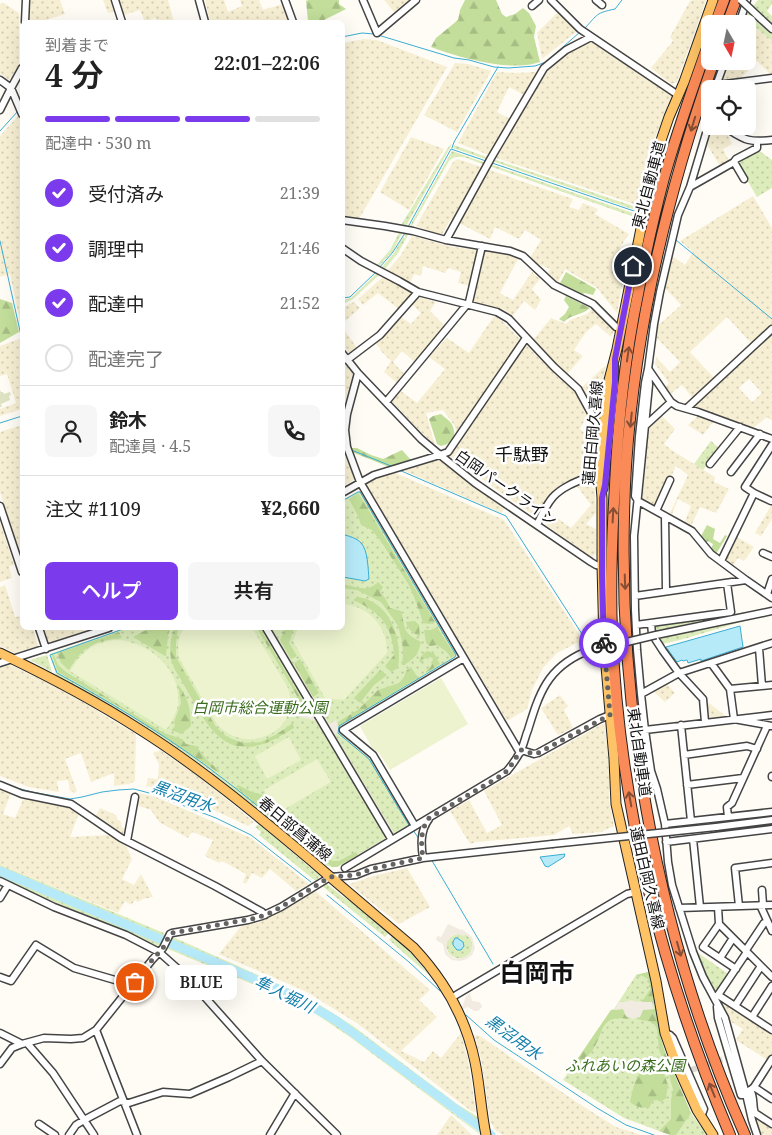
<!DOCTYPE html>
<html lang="ja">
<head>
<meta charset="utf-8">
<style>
  body { margin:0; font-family:"Noto Serif","Noto Sans JP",serif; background:#f6f6f6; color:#222; height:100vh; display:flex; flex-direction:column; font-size:19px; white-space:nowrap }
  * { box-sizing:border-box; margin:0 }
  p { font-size:16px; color:#767676 }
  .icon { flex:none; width:28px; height:28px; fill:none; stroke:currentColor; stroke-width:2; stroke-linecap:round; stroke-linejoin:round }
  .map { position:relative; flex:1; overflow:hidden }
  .panel { position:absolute; left:20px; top:20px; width:325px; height:610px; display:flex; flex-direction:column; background:#fff; border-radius:8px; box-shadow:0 5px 20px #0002 }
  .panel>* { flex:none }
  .needle { width:32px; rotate:171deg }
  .buttons { position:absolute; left:701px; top:15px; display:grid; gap:10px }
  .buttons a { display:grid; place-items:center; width:55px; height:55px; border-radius:8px; background:#fff; box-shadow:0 5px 20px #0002; font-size:25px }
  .pin { position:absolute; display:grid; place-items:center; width:42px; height:42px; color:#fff; margin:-21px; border:2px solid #fff; border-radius:50%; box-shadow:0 1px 5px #0007 }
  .courier { position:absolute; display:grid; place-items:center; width:50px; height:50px; margin:-25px; border:4px solid #7c3aed; border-radius:50%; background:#fff; color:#222; box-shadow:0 1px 6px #0007 }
  .bubble { position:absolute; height:35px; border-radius:8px; background:#fff; box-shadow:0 5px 20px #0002; font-size:16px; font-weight:600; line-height:35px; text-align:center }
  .summary em { font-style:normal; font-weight:600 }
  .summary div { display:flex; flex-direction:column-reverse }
  .summary { display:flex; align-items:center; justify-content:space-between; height:85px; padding:0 25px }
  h1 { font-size:32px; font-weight:600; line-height:38px }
  .bar { display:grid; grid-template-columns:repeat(4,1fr); gap:8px 5px; align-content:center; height:60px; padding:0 25px }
  .bar i { height:6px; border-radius:4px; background:#e0e0e0 }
  .bar .active { background:#7c3aed }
  .bar p { grid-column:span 4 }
  .line { display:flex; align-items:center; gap:12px; padding:0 25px; border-top:1px solid #e0e0e0 }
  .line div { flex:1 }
  .round { display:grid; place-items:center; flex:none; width:52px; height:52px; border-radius:8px; background:#f6f6f6 }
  ol { padding:0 25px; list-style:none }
  li { display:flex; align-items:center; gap:15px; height:55px }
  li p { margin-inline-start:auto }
  li .icon { padding:5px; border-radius:50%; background:#7c3aed; color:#fff; stroke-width:4 }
  li:last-child { color:#767676 }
  li i { width:28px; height:28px; border:2px solid #e0e0e0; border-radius:50% }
  .action { display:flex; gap:10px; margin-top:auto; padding:10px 25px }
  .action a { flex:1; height:58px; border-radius:8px; background:#7c3aed; color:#fff; font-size:20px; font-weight:600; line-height:58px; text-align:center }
  .action a+a { background:#f6f6f6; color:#222 }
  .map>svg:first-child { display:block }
  .farmland { fill:url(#farmland-dots); fill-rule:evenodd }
  .green { fill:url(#green-dots) }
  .forest { fill:url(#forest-firs) }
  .cemetery { fill:url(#cemetery-stones) }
  .pitch { fill:#ecf3ce }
  .plaza { fill:#f1ebe1; fill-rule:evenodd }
  .water { fill:#b7eaf9; stroke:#3aadd4 }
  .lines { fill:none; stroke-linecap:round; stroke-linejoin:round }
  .stream { stroke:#3aadd4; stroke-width:1 }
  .river { stroke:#b7eaf9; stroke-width:9 }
  .minor-tunnel { stroke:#dbd9d3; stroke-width:6; stroke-dasharray:6 3; stroke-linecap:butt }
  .minor-casing { stroke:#444; stroke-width:9 }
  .major-casing { stroke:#222; stroke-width:11 }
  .highway-casing { stroke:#222; stroke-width:12 }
  .minor { stroke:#fff; stroke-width:6 }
  .major { stroke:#fec366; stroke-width:9 }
  .highway { stroke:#fa8b58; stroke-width:10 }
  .minor-bridge-casing { stroke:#444; stroke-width:9; stroke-linecap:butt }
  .minor-bridge { stroke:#fff; stroke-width:6 }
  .oneway { stroke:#864e34 }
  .done { stroke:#646361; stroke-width:5; stroke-dasharray:0 9 }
  .route { stroke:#7c3aed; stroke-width:6 }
  .labels { text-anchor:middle; stroke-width:5; stroke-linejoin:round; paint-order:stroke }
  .street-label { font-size:15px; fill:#111; stroke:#fff }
  .park-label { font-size:15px; font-style:italic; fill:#396d1d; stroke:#fff }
  .water-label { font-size:16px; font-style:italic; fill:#127eaa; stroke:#fff }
  .quarter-label { font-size:18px; fill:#111; stroke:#fff }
  .town-label { font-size:25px; font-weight:bold; fill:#111; stroke:#fff }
</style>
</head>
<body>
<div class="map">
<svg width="772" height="1135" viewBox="0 0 772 1135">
  <defs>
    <pattern id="farmland-dots" width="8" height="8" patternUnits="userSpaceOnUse" patternTransform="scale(1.25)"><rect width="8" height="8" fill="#f7efd3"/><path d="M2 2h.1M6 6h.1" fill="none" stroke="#d3ccb4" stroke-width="1.8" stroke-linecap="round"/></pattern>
    <pattern id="green-dots" width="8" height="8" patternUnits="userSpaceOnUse" patternTransform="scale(1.25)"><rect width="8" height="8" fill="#dcecbb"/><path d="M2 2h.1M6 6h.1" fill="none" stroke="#bcc9a0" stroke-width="1.8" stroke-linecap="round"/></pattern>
    <pattern id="forest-firs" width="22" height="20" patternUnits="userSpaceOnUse" patternTransform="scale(1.25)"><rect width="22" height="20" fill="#c2de9a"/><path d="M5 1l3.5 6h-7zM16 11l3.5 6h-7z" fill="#a6bd84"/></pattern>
    <pattern id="cemetery-stones" width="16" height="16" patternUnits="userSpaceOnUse" patternTransform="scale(1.25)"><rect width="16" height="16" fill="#dee4c3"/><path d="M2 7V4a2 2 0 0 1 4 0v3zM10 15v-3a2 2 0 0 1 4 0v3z" fill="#bdc3a6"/></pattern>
  </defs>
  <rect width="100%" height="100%" fill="#fffcf5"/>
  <path class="farmland" d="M30,0H60L65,14L40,22H28V12Z
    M103,0H168L174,22H158L155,18L145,22L140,10L123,15L121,10L108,13Z
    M205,0H224L228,12L242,6L240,0H259L263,10L283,4L290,21L286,22H270L261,20L253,22H225L224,21L220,22H210Z
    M384,0H409L394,12Z
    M693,0H706L677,82L671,84L651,68L673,41L670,37L690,1Z
    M4,3L19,13V65L9,80L0,74V4Z
    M558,12L577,31L542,59L537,33Z
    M753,25L772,41V76L757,61L739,80L724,82L721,79L728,61H748V31Z
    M364,39L377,40L447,67L359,219L343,218L342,43Z
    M591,42L673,96L648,154L640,206L496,158L547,71L570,52Z
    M455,63L468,64L491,71L457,132L424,115Z
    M497,72L515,73L536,72L524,95L509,87L497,112L510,119L489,155L458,143Z
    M19,115L22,123V331L10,274L0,277V136Z
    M710,126H719L726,131L732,144L723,149L730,163L721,168L705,141Z
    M411,137L444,149L409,210L380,192Z
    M458,159L573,199L569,207L579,210L583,203L598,209L595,214L629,234L619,249L628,254L617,313L597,288L565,269L557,284L547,275L550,269L536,263L530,258L541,240L525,230L519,239L495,227L490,239L451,219L441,236L416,226L453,162Z
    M753,196L772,228V421L767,417L752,429L690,408L696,402L682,385L669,395L664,388L669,383L655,364L656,357L670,372L680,362L655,336L657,325L661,323L681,305L664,287L671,255L685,265L693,252L680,241ZM727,317L752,344L715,379L690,352ZM749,379L762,393L752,402L739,388Z
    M412,236L453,247L505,253L518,259L500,293L513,300L532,272L540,279L532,289L541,300L535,310L524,301L512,317L503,309L471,302L474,287L458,283L461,272L448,268L445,273L423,266L421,276L414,274L410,283L388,270L401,255Z
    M384,276L412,292V295L399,309L378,293L363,305L358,299Z
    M419,297L436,302L430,311L445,326L415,362L402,351L393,362L404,374L397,383L384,372L391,361L380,350V348L375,343L385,336L401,317L411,324L421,313L412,304Z
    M354,302L360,308L343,323V328L357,348L350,355L343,345L342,308Z
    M592,309L614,330L611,337L596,324L586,332L574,350L583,356L567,374L553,361L533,340L551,318L566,324L570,320L587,314Z
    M494,316L502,321L556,375L576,393L588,413L580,429L591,438L593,470L559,486L544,501L536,517L482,479L488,472L468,459L464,464L449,456L460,443L454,425L443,410L426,413L435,445L419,430L392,401L401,391L417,403L445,369L429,357L447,338L469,353Z
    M22,338V409L0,416V409L16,403L7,374L0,376V346Z
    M343,361L353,374L343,411Z
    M606,365L598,412L595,414L586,394L581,388Z
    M660,414L675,429L664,444L673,451L715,477L714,482L729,489L716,513L700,507L690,528L684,524L691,506L678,499L672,514L670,513L688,475L676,466L656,508L643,501L642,498L648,425Z
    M698,416L714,421L703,435L688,425Z
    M22,425V562L0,492V432Z
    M342,445L355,479L343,487H342Z
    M437,459L505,508L501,513L402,470Z
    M393,472L504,520L583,640L557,653L543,668L532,690L527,709L507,721L365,483Z
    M594,477L596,513L586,524L596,529V554L591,557L546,525L548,520L543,519L548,511L571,528L591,505L577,486Z
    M772,504V519L761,536L755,533Z
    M0,522L14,565L9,566L12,578L0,582Z
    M735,536L754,547L744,561L738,558L733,566L726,561L725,557Z
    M5,585L15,617L22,616V628H33L38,646L15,653L0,646V587Z
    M43,628H94L52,642L47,641Z
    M10,665L56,686L97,710L100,713L136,734L135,781L129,784L114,786V773L91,782L81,753L65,759L77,791L75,793L70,791L68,780L57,781L59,792L29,787L0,776V667Z
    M665,682L675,693L665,702L652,690Z
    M560,695L568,706L564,710L573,728L558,735L541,708Z
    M705,703H709L727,717L708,719L707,717Z
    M602,724H605L609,764V799L614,827L609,828L602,832L573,834L569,826L554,835L476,842L470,844L450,811L469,800L487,833L502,825L484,791Z
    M160,750L201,778L254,822L248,826L216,811L158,788L146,786L148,778L158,779L159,764L153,753Z
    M0,789L11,793L3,814L15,818L24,797L67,806L79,813L70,837L109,835L125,844L132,859L122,879L134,885L141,874L153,897L143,899L138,902L135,900L131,905L125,901L118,913L0,865Z
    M139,793L156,797L251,838L309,884L296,891L270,869L262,878L252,873L246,884L243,882L246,874L222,861L219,863L205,856L213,840L192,832L188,838L159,822L151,810L136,805Z
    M100,808L116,815L117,819L121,822L122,828H125L123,835L95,817Z
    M407,868L430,907L399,924L349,884L377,875Z
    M314,890L430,990L419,1000L437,1017L401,1051L424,1062L433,1051L441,1058L461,1033L468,1060L476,1112L471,1111L358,1024L307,992L219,954L242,925L257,923L275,915Z
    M718,997L772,1032V1055L769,1061L736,1040L743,1029L728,1020L718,999Z
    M474,1035L480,1036L578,1103L616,1127L641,1135H503L496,1131L490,1121L481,1059Z
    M451,1115L472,1135H437Z
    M756,1116L772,1127V1135H762L754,1117Z"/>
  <path class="green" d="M758,0H772V4L767,11L772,16V25L752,7Z
    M748,12L772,33V41L753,25L748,31V24H743Z
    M452,144L405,228L400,227L449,146Z
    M454,145L489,158L488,160L453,148Z
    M757,149L772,160V188L757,197L737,163V161Z
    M452,151L486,163L485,164H483C472,161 458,151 449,161L410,229H408Z
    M493,159L642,209L641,212L492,161Z
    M490,164L641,216L640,219L489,166Z
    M400,231H403L393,251L378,267L376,266L390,250Z
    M406,232L409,233L398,253L384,270L381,268L394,253L403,237L406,238L404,235Z
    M377,273L380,274L353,299L343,304L342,300L351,298Z
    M711,441L720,449L703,470L694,464Z
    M358,491H360L456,655V657L339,727V733L370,759L408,823V825L337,867L327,866L208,769L128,715L56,675L50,654L125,628H342L343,500Z
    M747,612L748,614L655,633L654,625Z
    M746,618L748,620L680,640L662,644L657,637Z
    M47,655L52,672L30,660Z
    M259,824L320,876L316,881L313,879L259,835L261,832L255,827Z
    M0,865L164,933L165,936L172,939L173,937L309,998L353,1026L457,1104L478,1117V1121L339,1019L304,998L241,970L0,869Z
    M0,874L17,882L266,986L305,1005L348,1033L480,1133L481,1135L350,1037L316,1014L286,998L168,949L169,947L161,944L159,946L0,879Z
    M326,883L342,896L359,907L389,933L385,937L322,886Z
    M458,934L464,935L465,934C470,937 473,940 472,947C472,951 470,954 467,956C450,967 435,938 458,934Z
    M392,936L408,949L430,976L389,940Z
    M698,953L730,975L715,995L697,955Z
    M648,972L650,974L660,1036L666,1055L691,1113L707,1135H670L624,1118L563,1080L611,1010L614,1009L636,975Z"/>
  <path class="forest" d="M308,0H339V4L346,9L320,22H306L308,21L306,1Z
    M465,0H496L502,14L506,17L515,14L523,8L529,13L536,26L534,37L540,62C535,63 530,65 525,65C496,68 458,57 431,47L436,38L458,20L460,10Z
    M566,272L596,289L593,295L585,293L579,295L559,285Z
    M566,296L590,308C581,316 571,314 564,322L559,319L565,314L569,307L564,300Z
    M0,299L12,303L19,332L0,343Z
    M441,414C444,417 449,420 451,423C458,434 453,444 441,446L437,444L429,419L433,416Z
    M351,448H357L371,455L383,459L402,450L411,460L389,467L352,452Z
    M358,493L359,494L435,622L430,624L423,623L418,607L409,585L382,543L372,530L361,525L358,516L349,499Z
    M707,525L715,529L713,539L720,543L725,535L727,536L716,554L711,549L713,544L708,541L705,543L700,538Z
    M378,582L383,587L380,592L385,598L390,608L401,611C403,617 403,623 405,628C407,635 415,639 421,642C418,655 415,658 404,665H402L403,653L402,641L398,626L392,617L381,602L357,590L343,588V584C356,587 367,593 378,582Z
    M358,597C361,598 366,598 369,600C394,611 402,644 398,668L391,672L385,666L394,655C392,624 380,612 353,600Z
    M415,621L419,625L420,637C413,633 408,630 406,622Z
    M437,627L455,655L451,658L447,652L437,645L430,646L426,643L424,630H431Z
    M150,628H170L168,636L166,656H165L133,637Z
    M175,628H180L178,630L176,643V657L216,727L227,737L243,743L261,742L277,734L293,723L294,728C277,738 260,750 238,746C230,745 221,739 215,733C203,721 193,700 184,685C181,678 175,672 173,665C168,653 170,638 175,628Z
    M257,628H260L304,703V708L298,707L297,696Z
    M285,628H294L289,643L297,656L291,659L280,640Z
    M119,632L122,638C94,641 83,646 69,670L61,663L57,653Z
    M427,651L434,653L440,664L426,673V671L431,666L433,658L429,657L424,659L421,663L419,661L423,654Z
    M52,655H54L58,665L66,672L164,733L182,739L186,744L196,746L207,760L219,770V773L118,706L58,672Z
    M300,659L319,693L313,697L294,663Z
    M411,667L418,678L338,726V722L359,709L378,690L399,683L404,677L406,671Z
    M380,670L387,675L374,685L360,703L354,698Z
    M178,684C189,701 190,706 191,726L181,734L172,730L175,726L174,722L181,703Z
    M238,785L252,792L261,794L275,817L273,818L236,787Z
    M292,820L301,833L332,861H339L356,852L358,855L337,867H332L278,821Z
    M648,972L650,974L654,1002H643L640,1001L641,999L643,1000L651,988L648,987L650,984L647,982L648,979L641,975L640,977L636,975Z
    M623,1009L626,1016L629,1019C598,1014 605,1033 592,1051C588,1057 582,1060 578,1065C576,1067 575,1070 574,1072L568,1073L611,1010Z
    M656,1009L660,1036L666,1055L691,1113L676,1135H670L659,1131L671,1119V1101L673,1089L668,1071L659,1050L657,1028L652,1022L637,1019L640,1017L643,1010Z
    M658,1062L662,1068L668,1085L666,1098L661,1102L657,1100L652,1101L650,1107C643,1109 636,1107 630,1102C632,1092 637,1071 646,1065C649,1063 654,1063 658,1062Z"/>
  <path class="cemetery" d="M0,390L1,392H3L4,394L10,392L11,395L9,396L10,400L1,404L2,407H0Z"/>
  <path class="pitch" d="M343,604C369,606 388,627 387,653L344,700L325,698L293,641L298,628H342Z
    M184,628H252L288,688C303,732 245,757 217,724L179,658C177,647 178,637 184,628Z
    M117,640C150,642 182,670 178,705C176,714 171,723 166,730L70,671C83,651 92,642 117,640Z
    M441,678L468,724L390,770L379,753L372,748L360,726Z
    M289,737L301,760L267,779L255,756Z
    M317,759L331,782L278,813L264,790Z"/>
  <path class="plaza" d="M262,628H271L329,724L336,720L337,723V726L339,727V733H336L335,735L394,833L386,838L317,721L289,714L291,707L309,712L310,710Z
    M448,924L461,930L462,929L472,937L475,948L472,955L467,959L460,961L452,960L445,954L443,944L436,940L437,936L441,937ZM458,934L464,936L465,934L470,937L472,943V947L471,951L469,955L465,957L458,959L453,958L449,954L447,951L446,943L453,935Z
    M530 974a8 8 0 1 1 16 0a8 8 0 1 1-16 0Z
    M470,993L472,1001L479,1002L481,1004L482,1007L478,1011H474L468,1007L463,1009L462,1008L466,996Z
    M630,1000L638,1002L640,1001L643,1002H652L653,1009L643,1010L640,1017L633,1019L626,1016L623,1009L614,1010L619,1002H626Z"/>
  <path class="water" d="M342,534C348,536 357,538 361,543C368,550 368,569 369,579L365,581L343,577Z
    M740,626L743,647L701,661V659L688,663L687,660L683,661L682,660L677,662L666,647Z
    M565,854L564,857L548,867L545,866L540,857Z
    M455,938H457L463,942L464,946L461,950H457L453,945V942Z"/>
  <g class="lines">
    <path class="stream" d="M585,28C598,14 596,13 615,9L622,0
      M378,35L454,58L469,60L494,67L508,68L535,66L546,62L580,32
      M342,37L362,33L374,34
      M0,76L10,83
      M0,131L18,111
      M452,148L454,142L498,67
      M492,163L640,213
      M408,227L451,149L486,161
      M676,240L772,319
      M0,241L22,340
      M449,244L467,247
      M379,268L393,252L405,233
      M534,271L544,280
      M342,298L350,297L377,271
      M652,370L653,362
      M0,423L22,416
      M351,450L359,453L391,466
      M399,470L506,516L591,648
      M342,501L358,492H360L456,655L455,657L339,726L338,733L369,759L407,822L410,827
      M126,628L50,655L57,673C108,701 157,730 205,765C247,796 287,830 327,863
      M595,654L598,659
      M0,781L17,788L32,792L70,799L82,797L102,792L118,790L134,789L153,794L216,818L251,835L311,882
      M413,830L419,839
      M431,859L493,964
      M327,895L409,962L440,991
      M466,1015L494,1040L597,1108L626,1125L654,1135"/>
    <path class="river" d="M0,871L292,995L337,1021L491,1135"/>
    <path class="minor-tunnel" d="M691,1070L726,1058"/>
    <defs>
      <path id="minor" d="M115,0L122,22
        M199,0L205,22
        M285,0L293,22
        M363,0L377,33L416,0
        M551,0L580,29L678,95
        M596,0L602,5
        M532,6L539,0
        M761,19L772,29
        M25,22L26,0
        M739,24L747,0
        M0,80L11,88L22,114
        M717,85L772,78
        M716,86L725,61
        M710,106L707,116V130L690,187L678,215L660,292L654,324L648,369L645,383L639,436L635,496L638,501L692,531L711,554L746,580L772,598
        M0,110L11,88L22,68
        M723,126C744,139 746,143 772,140
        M734,162L744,179
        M690,187L734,162L736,159L757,148V141
        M342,220L385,226L413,231L446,240L510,251L523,256L554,285L593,304L616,327L621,329
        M446,240L491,158L544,68L566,50L591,37
        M342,248L361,261L399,281L418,292L497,312L509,319L554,367L578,389L596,422L600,424H604
        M342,353L358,373L421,439L440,455L475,483L591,562L596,565L602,566
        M347,360L380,335L418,292
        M648,369L649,385L634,536L635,610L637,650L641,694L645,730L651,771L657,789L665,824L668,862L672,885L693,952L703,977L725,1018L746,1094L752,1120L757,1135
        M649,370L671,402L677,406L698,412L772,439
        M358,373L347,414L345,430L347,447L360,482L520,753
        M386,402L469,302L482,246
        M687,408L772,329
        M646,425L671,402
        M710,464L740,427
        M731,472L760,434
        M604,489L615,382V367
        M342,493L374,475L440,455L448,452L526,338
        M754,493L771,501
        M0,506L22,572
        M656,511L670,480
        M665,516L666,591
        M537,525C541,516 546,505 553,497C565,484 585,479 600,472
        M763,553L772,557
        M721,561L754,493L745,487L772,445
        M767,594L772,579
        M635,596L746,580
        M651,623L652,634L663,651L679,673L703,699L705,722
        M636,625L731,612L727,583
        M39,628L46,649
        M266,628L390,837
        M656,635L772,611
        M759,648L762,686
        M0,663L109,628
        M711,663L730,689L734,719L772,726
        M730,689L772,685
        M641,694L679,673L772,643
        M681,725L691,821
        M645,730L772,715
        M521,750L534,754L538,753L600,719L610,715
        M684,755L747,746L757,749
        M772,776V777
        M0,785L22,794L71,804L121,838L215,886L262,912L265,915
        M687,785L743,778
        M728,817L727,807L732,803L767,726
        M665,824L772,812
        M415,826L373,755L343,730L464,658
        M716,827L772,820
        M693,839L700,907
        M127,841L135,797
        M666,842L772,829
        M423,858C421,845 420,831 429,819
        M345,868L507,771C512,765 517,758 520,752C524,745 525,737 528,730C539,694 547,668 585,652
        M0,881L54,907L126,935L159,952L177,968L203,995L262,1061L337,1135
        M762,890L763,905
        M0,898L8,885
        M760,905L772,931
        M739,906L735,868L772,863
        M718,907L719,924L772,977
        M679,908L772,905
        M719,924L703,947L736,969
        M746,950L764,923L767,922
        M720,958L733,938
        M0,977L11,981L36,945L74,968L132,985
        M718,995L772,1030
        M715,997L718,995L747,952
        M451,998L627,894L636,892
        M735,1006L761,966
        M717,1007L718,1018L740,1092L741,1095L746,1094
        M752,1017L772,986
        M96,1030L137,1135
        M0,1033L22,1044
        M665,1033L670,1035L673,1038L704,1109L701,1117
        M27,1043L53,1073L94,1135
        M0,1064L12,1048L22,1044L44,1038L71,1039L83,1038L96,1030L152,960L163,948L170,934L172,933L248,920L262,916L281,907L330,877L356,875L371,869L423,858L552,844
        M754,1087L772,1099
        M750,1090C755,1097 752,1106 755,1113L772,1124
        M746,1094L754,1087L772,1059
        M39,1124L55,1135
        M69,1135L76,1125L84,1120L120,1101L129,1103L163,1092L190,1094L229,1077L262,1061
        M270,1135L295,1093"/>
      <path id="major" d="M713,0L684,82L669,117L655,158L617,349L609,380L604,424L600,472L602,498V566L604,643L614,759L616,804L656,981L665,1033L675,1061L697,1110L713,1135
        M0,653C48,676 94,700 139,729C201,768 257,815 313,862C346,891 380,919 414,948C444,980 466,1018 475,1062C480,1086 481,1111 486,1135"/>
      <path id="highway" d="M715,24L724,0
        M727,24L736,0
        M710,39C694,85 677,131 664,178C654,216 645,255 638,294C625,357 618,421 615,485C612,534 610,583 612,632C619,805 663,976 730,1135
        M714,61C668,191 635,327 626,466C613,692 653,928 745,1135"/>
    </defs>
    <use href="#minor" class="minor-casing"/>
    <use href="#major" class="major-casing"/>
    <use href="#highway" class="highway-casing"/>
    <use href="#minor" class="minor"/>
    <use href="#major" class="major"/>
    <use href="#highway" class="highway"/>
    <defs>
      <path id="minor-bridge" d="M741,0L761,19
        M585,652L656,635
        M552,844L716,827"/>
    </defs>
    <use href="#minor-bridge" class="minor-bridge-casing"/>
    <use href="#minor-bridge" class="minor-bridge"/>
  </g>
  <defs><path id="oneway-shaft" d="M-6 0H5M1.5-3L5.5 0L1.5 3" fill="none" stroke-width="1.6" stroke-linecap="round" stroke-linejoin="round" transform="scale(1.25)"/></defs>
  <g class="oneway">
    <use href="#oneway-shaft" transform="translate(693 124) rotate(107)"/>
    <use href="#oneway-shaft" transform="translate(628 354) rotate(-82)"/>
    <use href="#oneway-shaft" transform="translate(631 420) rotate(96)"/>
    <use href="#oneway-shaft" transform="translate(613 515) rotate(-87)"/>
    <use href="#oneway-shaft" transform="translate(625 582) rotate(88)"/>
    <use href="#oneway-shaft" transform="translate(630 799) rotate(-100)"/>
    <use href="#oneway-shaft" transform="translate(679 949) rotate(74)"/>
    <use href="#oneway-shaft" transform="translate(712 1090) rotate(-112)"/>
  </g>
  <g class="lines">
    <path class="done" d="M135,982L152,960L163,948L170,934L172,933L257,918L270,913L281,907L330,877L356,875L371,869L423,858C421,844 420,830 429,818L504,774L510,767L521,750L534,754L538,753L610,715L604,643"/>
    <path class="route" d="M604,643L602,577V498L605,485L615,382V359L633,266"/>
  </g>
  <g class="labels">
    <g class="street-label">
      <text transform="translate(649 185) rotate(-75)" y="5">東北自動車道</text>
      <text transform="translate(593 433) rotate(-85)" y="5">蓮田白岡久喜線</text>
      <text transform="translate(506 488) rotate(35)" y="5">白岡パークライン</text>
      <text transform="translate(639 752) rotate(82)" y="5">東北自動車道</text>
      <text transform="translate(295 829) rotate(40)" y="5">春日部菖蒲線</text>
      <text transform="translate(647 878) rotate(77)" y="5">蓮田白岡久喜線</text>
    </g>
    <g class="park-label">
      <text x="260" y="713">白岡市総合運動公園</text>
      <text x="625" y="1071">ふれあいの森公園</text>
    </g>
    <g class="water-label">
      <text transform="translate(183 796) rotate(20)" y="6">黒沼用水</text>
      <text transform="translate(285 994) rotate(26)" y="6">隼人堀川</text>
      <text transform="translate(514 1037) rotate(36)" y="6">黒沼用水</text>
    </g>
    <g class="quarter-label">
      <text x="522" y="461">千駄野</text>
    </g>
    <g class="town-label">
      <text x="537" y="982">白岡市</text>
    </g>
  </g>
</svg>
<div class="buttons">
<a><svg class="needle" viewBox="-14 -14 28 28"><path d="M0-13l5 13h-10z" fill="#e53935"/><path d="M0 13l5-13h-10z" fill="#767676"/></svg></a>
<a><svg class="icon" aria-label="locate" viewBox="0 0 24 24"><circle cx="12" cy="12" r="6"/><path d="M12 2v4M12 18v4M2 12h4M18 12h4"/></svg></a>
</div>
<div class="pin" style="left:135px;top:982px;background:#ea580c"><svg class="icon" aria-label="bag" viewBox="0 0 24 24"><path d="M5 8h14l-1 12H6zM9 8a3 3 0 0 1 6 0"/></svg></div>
<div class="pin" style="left:633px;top:266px;background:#1f2937"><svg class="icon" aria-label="home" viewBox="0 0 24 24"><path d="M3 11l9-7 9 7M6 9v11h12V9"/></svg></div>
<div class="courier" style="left:604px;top:643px"><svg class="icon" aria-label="bike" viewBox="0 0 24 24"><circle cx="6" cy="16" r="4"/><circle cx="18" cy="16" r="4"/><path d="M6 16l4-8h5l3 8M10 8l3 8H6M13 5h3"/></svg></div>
<div class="bubble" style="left:165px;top:965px;width:72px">BLUE</div>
<section class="panel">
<div class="summary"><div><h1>4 分</h1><p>到着まで</p></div><em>22:01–22:06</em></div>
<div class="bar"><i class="active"></i><i class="active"></i><i class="active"></i><i></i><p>配達中 · 530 m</p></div>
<ol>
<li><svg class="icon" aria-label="check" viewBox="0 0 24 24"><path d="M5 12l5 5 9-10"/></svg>受付済み<p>21:39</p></li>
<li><svg class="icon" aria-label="check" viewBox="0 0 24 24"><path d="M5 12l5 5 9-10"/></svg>調理中<p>21:46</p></li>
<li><svg class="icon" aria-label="check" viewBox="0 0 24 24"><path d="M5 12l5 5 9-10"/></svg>配達中<p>21:52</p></li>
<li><i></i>配達完了</li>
</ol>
<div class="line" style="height:90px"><a class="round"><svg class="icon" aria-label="person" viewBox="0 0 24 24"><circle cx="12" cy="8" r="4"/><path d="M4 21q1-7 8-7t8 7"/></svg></a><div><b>鈴木</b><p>配達員 · 4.5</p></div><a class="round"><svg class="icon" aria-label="phone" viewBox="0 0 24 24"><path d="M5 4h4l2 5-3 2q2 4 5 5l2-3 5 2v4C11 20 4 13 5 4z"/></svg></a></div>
<div class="line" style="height:65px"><div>注文 #1109</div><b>¥2,660</b></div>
<div class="action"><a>ヘルプ</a><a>共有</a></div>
</section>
</div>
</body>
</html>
